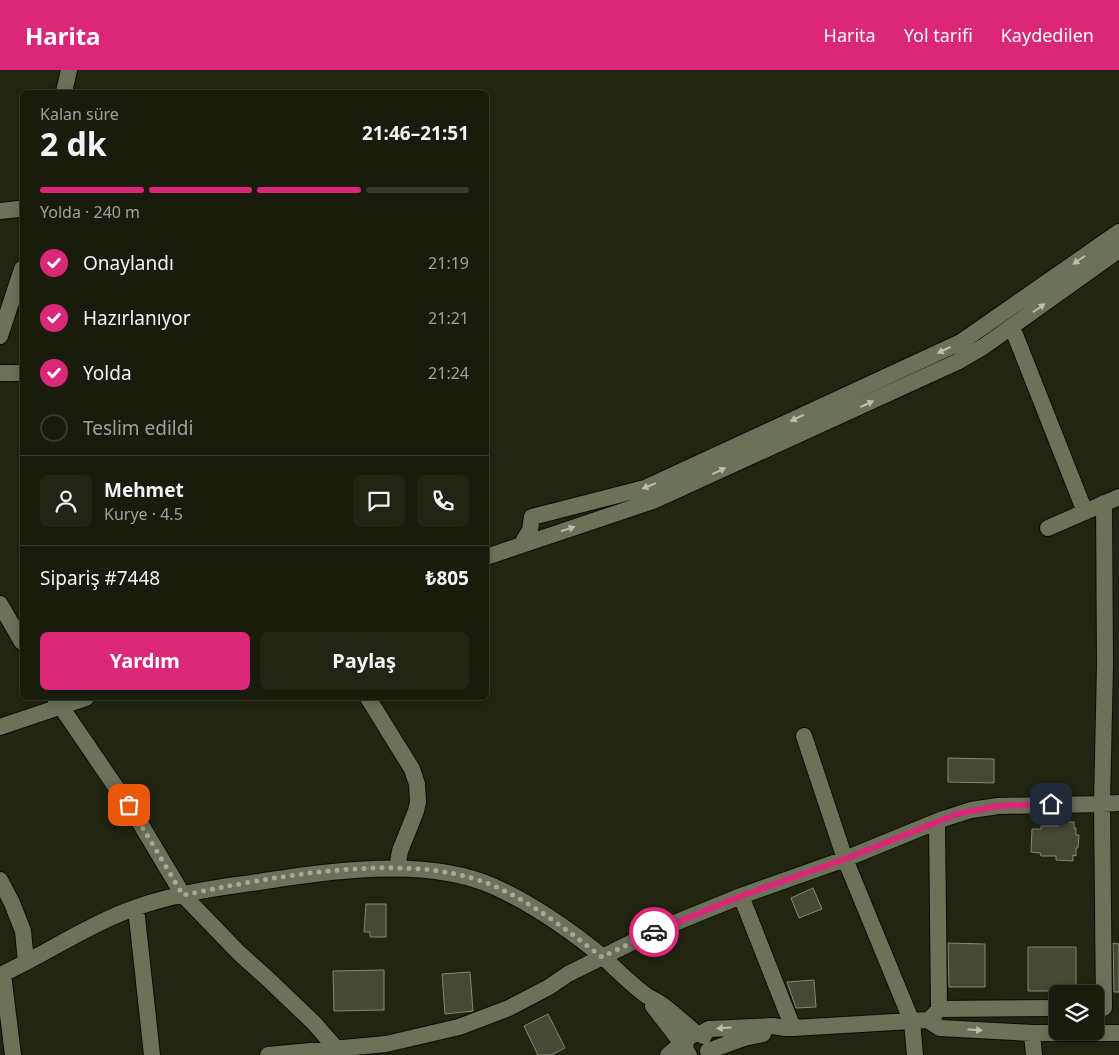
<!DOCTYPE html>
<html lang="tr">
<head>
<meta charset="utf-8">
<style>
  body { margin:0; font-family:"Noto Sans",sans-serif; background:#222516; color:#f1f3f6; height:100vh; display:flex; flex-direction:column; font-size:19px; white-space:nowrap }
  * { box-sizing:border-box; margin:0 }
  p { font-size:16px; color:#9fa19d }
  .icon { flex:none; width:28px; height:28px; fill:none; stroke:currentColor; stroke-width:2; stroke-linecap:round; stroke-linejoin:round }
  .map { position:relative; flex:1; overflow:hidden }
  .drawer { position:absolute; left:20px; top:20px; width:469px; height:610px; display:flex; flex-direction:column; background:#191c0d; border-radius:8px; box-shadow:0 2px 8px #0003,0 0 0 1px #373a2e }
  .drawer>* { flex:none }
  .controls { position:absolute; left:1049px; top:915px; display:grid; gap:10px }
  .controls a { display:grid; place-items:center; width:55px; height:55px; border-radius:8px; background:#191c0d; box-shadow:0 2px 8px #0003,0 0 0 1px #373a2e; font-size:25px }
  .pin { position:absolute; display:grid; place-items:center; width:42px; height:42px; color:#fff; margin:-21px; border-radius:10px; box-shadow:0 2px 8px #0006 }
  .courier { position:absolute; display:grid; place-items:center; width:50px; height:50px; margin:-25px; border:4px solid #db2777; border-radius:50%; background:#fff; color:#222; box-shadow:0 1px 6px #0007 }
  .overview em { font-style:normal; font-weight:700 }
  .overview div { display:flex; flex-direction:column-reverse }
  .overview { display:flex; align-items:center; justify-content:space-between; height:85px; padding:0 20px }
  h1 { font-size:32px; font-weight:700; line-height:38px }
  .bar { display:grid; grid-template-columns:repeat(4,1fr); gap:8px 5px; align-content:center; height:60px; padding:0 20px }
  .bar i { height:6px; border-radius:4px; background:#373a2e }
  .bar .current { background:#db2777 }
  .bar p { grid-column:span 4 }
  .line { display:flex; align-items:center; gap:12px; padding:0 20px; border-top:1px solid #373a2e }
  .line div { flex:1 }
  .round { display:grid; place-items:center; flex:none; width:52px; height:52px; border-radius:8px; background:#222516 }
  ol { padding:0 20px; list-style:none }
  li { display:flex; align-items:center; gap:15px; height:55px }
  li p { margin-inline-start:auto }
  li .icon { padding:5px; border-radius:50%; background:#db2777; color:#fff; stroke-width:4 }
  li:last-child { color:#9fa19d }
  li i { width:28px; height:28px; border:2px solid #373a2e; border-radius:50% }
  .cta { display:flex; gap:10px; margin-top:auto; padding:10px 20px }
  .cta a { flex:1; height:58px; border-radius:8px; background:#db2777; color:#fff; font-size:20px; font-weight:700; line-height:58px; text-align:center }
  .cta a+a { background:#222516; color:#f1f3f6 }
  header { display:flex; align-items:center; gap:30px; box-sizing:border-box; height:70px; padding:0 25px; background:#db2777; color:#fff }
  header strong { font-size:24px }
  nav { display:flex; gap:28px; margin-inline-start:auto; font-size:18px }
  .map>svg:first-child { display:block }
  .building { fill:#464a35; stroke:#848971 }
  .lines { fill:none; stroke-linecap:round; stroke-linejoin:round }
  .minor-casing { stroke:#0b0e00; stroke-width:18 }
  .minor { stroke:#6c715a; stroke-width:16 }
  .oneway { fill:#bbbead }
  .done { stroke:#a7aa9b; stroke-width:5; stroke-dasharray:0 9 }
  .route { stroke:#db2777; stroke-width:6 }
</style>
</head>
<body>
<header>
<strong>Harita</strong>
<nav><a>Harita</a><a>Yol tarifi</a><a>Kaydedilen</a></nav>
</header>
<div class="map">
<svg width="1119" height="985" viewBox="0 0 1119 985">
  <rect width="100%" height="100%" fill="#212511"/>
  <path class="building" d="M948,688L994,689V713L948,712Z
    M1057,752H1074V758H1076V765H1079L1078,778H1076V786L1073,785V791L1056,790V786H1041L1040,783L1031,782L1032,759H1041V756H1057Z
    M813,818L822,839L799,848L791,828Z
    M366,834H386V867H370V862H364Z
    M948,873L985,874V917H949Z
    M1113,873L1119,874V922H1114Z
    M1028,877H1076V921H1028Z
    M384,900V940L334,941L333,901Z
    M470,902L473,941L445,944L442,904Z
    M814,910L816,937L796,938L787,912Z
    M548,944L565,978L551,985H538L524,956Z"/>
  <g class="lines">
    <defs>
      <path id="minor" d="M64,22L69,0
        M0,141L18,139
        M1012,257L1085,442
        M0,266L22,199
        M0,303H22
        M1048,458L1119,427
        M521,475L530,460L532,447L645,418L961,272L1119,162
        M486,487L653,431L957,292L983,277L1119,180
        M0,534L22,572
        M55,628L137,748L183,825L239,883L268,909L314,953L342,985
        M368,628L412,699L417,714L418,732L416,741L400,781L397,798
        M0,657L86,628
        M804,666L845,789L912,952L915,985
        M937,752L939,939
        M0,810L12,833L23,861L26,892
        M741,826L845,789L943,749L971,740L998,736L1102,734L1105,595L1104,433
        M136,838L152,985
        M3,904L13,985
        M0,905C42,886 81,859 124,842C166,825 213,818 259,812C330,801 427,786 495,817C534,835 570,860 604,888C618,901 632,915 647,926C652,929 657,931 661,934C673,943 684,953 696,963
        M653,936L677,967L685,973
        M1104,938L1102,734L1119,733
        M932,947L939,939L1058,938
        M1032,963L1034,985
        M700,964L709,959L773,956L785,958H793L928,950L940,958L1032,963H1119
        M708,981L744,968L763,964
        M268,985L386,974L459,957L509,938L549,917L568,904L655,861L741,826L793,958
        M668,985L675,979L685,974
        M689,985C684,979 684,973 689,967L696,963L704,966"/>
    </defs>
    <use href="#minor" class="minor-casing"/>
    <use href="#minor" class="minor"/>
  </g>
  <defs><path id="oneway-solid" d="M-6-.8H1V-3.2L6.5 0L1 3.2V.8H-6Z" transform="scale(1.25)"/></defs>
  <g class="oneway">
    <use href="#oneway-solid" transform="translate(1079 190) rotate(145)"/>
    <use href="#oneway-solid" transform="translate(1039 238) rotate(-35)"/>
    <use href="#oneway-solid" transform="translate(944 280) rotate(155)"/>
    <use href="#oneway-solid" transform="translate(867 334) rotate(-25)"/>
    <use href="#oneway-solid" transform="translate(797 348) rotate(155)"/>
    <use href="#oneway-solid" transform="translate(719 401) rotate(-25)"/>
    <use href="#oneway-solid" transform="translate(649 416) rotate(158)"/>
    <use href="#oneway-solid" transform="translate(568 459) rotate(-18)"/>
    <use href="#oneway-solid" transform="translate(724 958) rotate(177)"/>
    <use href="#oneway-solid" transform="translate(975 960) rotate(3)"/>
  </g>
  <g class="lines">
    <path class="done" d="M129,735L183,825C268,808 401,781 484,812C529,829 565,859 602,887L654,862"/>
    <path class="route" d="M654,862L741,826L845,789L957,744L998,736L1051,734"/>
  </g>
</svg>
<div class="controls">
<a><svg class="icon" aria-label="layers" viewBox="0 0 24 24"><path d="M12 4l9 5-9 5-9-5zM3 14l9 5 9-5"/></svg></a>
</div>
<div class="pin" style="left:129px;top:735px;background:#ea580c"><svg class="icon" aria-label="bag" viewBox="0 0 24 24"><path d="M5 8h14l-1 12H6zM9 8a3 3 0 0 1 6 0"/></svg></div>
<div class="pin" style="left:1051px;top:734px;background:#1f2937"><svg class="icon" aria-label="home" viewBox="0 0 24 24"><path d="M3 11l9-7 9 7M6 9v11h12V9"/></svg></div>
<div class="courier" style="left:654px;top:862px"><svg class="icon" aria-label="car" viewBox="0 0 24 24"><path d="M5 17H2v-5l4-1 3-4h7l3 4 3 1v5h-3M9 17h6M6 11h13"/><circle cx="7" cy="17" r="2"/><circle cx="17" cy="17" r="2"/></svg></div>
<section class="drawer">
<div class="overview"><div><h1>2 dk</h1><p>Kalan süre</p></div><em>21:46–21:51</em></div>
<div class="bar"><i class="current"></i><i class="current"></i><i class="current"></i><i></i><p>Yolda · 240 m</p></div>
<ol>
<li><svg class="icon" aria-label="check" viewBox="0 0 24 24"><path d="M5 12l5 5 9-10"/></svg>Onaylandı<p>21:19</p></li>
<li><svg class="icon" aria-label="check" viewBox="0 0 24 24"><path d="M5 12l5 5 9-10"/></svg>Hazırlanıyor<p>21:21</p></li>
<li><svg class="icon" aria-label="check" viewBox="0 0 24 24"><path d="M5 12l5 5 9-10"/></svg>Yolda<p>21:24</p></li>
<li><i></i>Teslim edildi</li>
</ol>
<div class="line" style="height:90px"><a class="round"><svg class="icon" aria-label="person" viewBox="0 0 24 24"><circle cx="12" cy="8" r="4"/><path d="M4 21q1-7 8-7t8 7"/></svg></a><div><b>Mehmet</b><p>Kurye · 4.5</p></div><a class="round"><svg class="icon" aria-label="chat" viewBox="0 0 24 24"><path d="M4 5h16v11H9l-5 4z"/></svg></a><a class="round"><svg class="icon" aria-label="phone" viewBox="0 0 24 24"><path d="M5 4h4l2 5-3 2q2 4 5 5l2-3 5 2v4C11 20 4 13 5 4z"/></svg></a></div>
<div class="line" style="height:65px"><div>Sipariş #7448</div><b>₺805</b></div>
<div class="cta"><a>Yardım</a><a>Paylaş</a></div>
</section>
</div>
</body>
</html>
